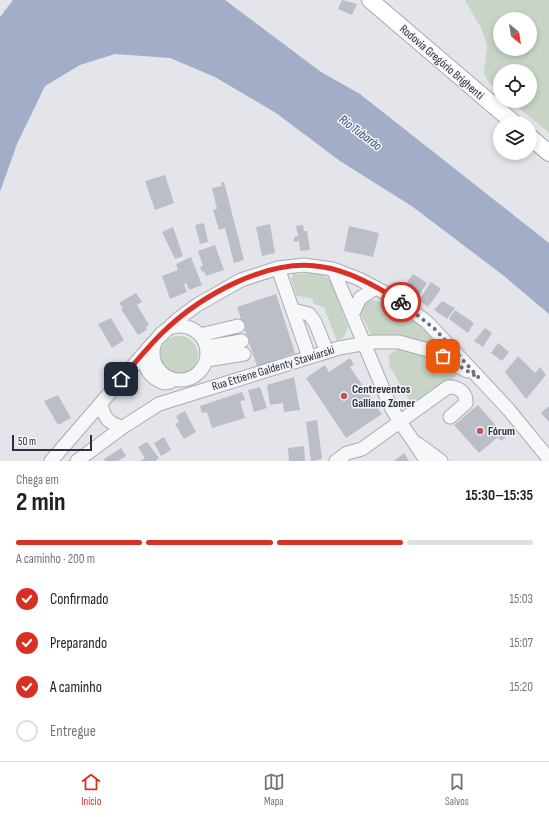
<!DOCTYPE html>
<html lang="pt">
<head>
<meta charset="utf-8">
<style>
  body { margin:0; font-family:"Sofia Sans Condensed",sans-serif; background:#f6f6f6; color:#222; height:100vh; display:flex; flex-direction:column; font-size:15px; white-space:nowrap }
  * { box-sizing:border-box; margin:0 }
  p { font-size:13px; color:#767676 }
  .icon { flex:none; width:22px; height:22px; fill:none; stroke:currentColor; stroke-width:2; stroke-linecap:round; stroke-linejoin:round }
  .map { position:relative; height:461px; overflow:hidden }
  .sheet { display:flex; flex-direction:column; background:#fff; flex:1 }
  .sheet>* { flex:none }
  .needle { width:26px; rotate:150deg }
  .buttons { position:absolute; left:493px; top:12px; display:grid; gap:8px }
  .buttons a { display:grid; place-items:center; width:44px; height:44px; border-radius:50%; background:#fff; box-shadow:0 2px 6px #0003; font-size:20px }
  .scale { position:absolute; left:12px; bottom:10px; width:80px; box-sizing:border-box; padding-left:4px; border:2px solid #2d3141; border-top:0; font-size:11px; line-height:14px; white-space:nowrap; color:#2d3141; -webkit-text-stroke:3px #f3f5f8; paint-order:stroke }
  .pin { position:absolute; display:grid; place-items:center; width:34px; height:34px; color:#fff; margin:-17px; border-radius:8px; box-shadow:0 2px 6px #0006 }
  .courier { position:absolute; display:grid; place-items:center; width:40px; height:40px; margin:-20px; border:3px solid #d93025; border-radius:50%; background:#fff; color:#222; box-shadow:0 1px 5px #0007 }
  .head em { font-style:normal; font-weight:700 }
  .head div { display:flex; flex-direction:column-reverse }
  .head { display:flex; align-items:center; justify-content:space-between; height:68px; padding:0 16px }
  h1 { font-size:26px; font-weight:700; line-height:30px }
  .bar { display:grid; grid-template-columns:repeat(4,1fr); gap:6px 4px; align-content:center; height:48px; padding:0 16px }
  .bar i { height:5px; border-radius:3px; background:#e0e0e0 }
  .bar .current { background:#d93025 }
  .bar p { grid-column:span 4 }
  ol { padding:0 16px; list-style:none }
  li { display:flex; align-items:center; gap:12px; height:44px }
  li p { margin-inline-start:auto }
  li .icon { padding:4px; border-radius:50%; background:#d93025; color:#fff; stroke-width:4 }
  li:last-child { color:#767676 }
  li i { width:22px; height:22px; border:2px solid #e0e0e0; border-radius:50% }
  .dock { display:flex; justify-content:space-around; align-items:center; height:56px; border-top:1px solid #e0e0e0; background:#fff; font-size:11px; color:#767676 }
  .dock a { display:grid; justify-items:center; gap:2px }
  .dock .current { color:#d93025 }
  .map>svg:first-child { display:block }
  .green { fill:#c7d4c6; fill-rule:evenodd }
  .water { fill:#a2aec7 }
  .building { fill:#bbbec7 }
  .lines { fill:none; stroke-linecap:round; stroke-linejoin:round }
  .minor-casing { stroke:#a9abb4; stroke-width:15 }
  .major-casing { stroke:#a4a8b5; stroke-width:18 }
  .minor { stroke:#f6f7f9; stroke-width:13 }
  .major { stroke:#fff; stroke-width:16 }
  .done { stroke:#6d707c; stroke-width:4; stroke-dasharray:0 7.2 }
  .route { stroke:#d93025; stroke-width:5 }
  .poi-dot { fill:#c35655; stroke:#f3f5f8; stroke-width:1.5 }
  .labels { text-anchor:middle; stroke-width:3; stroke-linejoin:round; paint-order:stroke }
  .street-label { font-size:12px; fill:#2d3141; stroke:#f3f5f8 }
  .poi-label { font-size:12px; font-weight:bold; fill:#2d3141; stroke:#f3f5f8; text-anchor:start }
  .water-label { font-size:13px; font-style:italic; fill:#3a4a72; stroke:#f3f5f8 }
</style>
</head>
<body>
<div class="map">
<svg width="549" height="461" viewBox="0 0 549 461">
  <rect width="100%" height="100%" fill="#e4e5ea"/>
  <path class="green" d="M465,0H549V133L511,101H530V71H500V92L489,83L484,73L487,45L481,28ZM500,19H530V49H500Z
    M321,273L331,281L348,327L344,337L337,341L324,307L314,304L312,299L296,295L291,279L294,274Z
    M370,300C383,299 425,327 435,336C440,341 445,348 449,353C422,338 402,337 372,337L359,310L361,306Z
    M160 355a19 19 0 1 1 38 0a19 19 0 1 1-38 0Z
    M398,349L422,354L457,375L414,408L389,365V355Z"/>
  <path class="water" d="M13,0H225L321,72L360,94L549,243V314L504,276L413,207L340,161L276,113L215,77L170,58L115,54L80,65L45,86L17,144L0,192V17Z"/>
  <path class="building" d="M342,0L357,4L352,15L338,9Z
    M165,175L174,203L155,210L145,181Z
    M221,182H224L244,260L234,263L225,228L219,230L213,210L217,209L212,188L222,186Z
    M204,223L208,242L200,244L195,225Z
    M270,224L275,253L262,256L256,227Z
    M303,225L304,231H307L310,250L300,251L299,241L294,242V237L298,236L296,226Z
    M349,226L379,233L373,257L344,251Z
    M173,227L183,256L175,259L162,232Z
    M215,245L224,270L206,276L204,271L202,272L200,267L203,266L198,251Z
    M191,257L202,285L189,290L186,283L184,284L187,292L170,299L162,276L178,270L176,264Z
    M413,274L427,283L419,295L404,286Z
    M431,282L441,289L428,307L419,300Z
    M136,293L142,302L137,305L149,325L146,327L147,330L138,335L121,309L123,308L119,303Z
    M276,294L295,353L257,366L237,307Z
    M442,301L455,308L447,319L434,310Z
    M455,310L474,323L468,333L449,319Z
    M111,318L124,340L112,348L98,324Z
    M485,328L492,333L483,347L474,341Z
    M498,343L509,352L502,361L491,353Z
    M518,356L535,373L540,367L546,375L526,399L505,372Z
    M350,358L354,364L350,367L382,414L346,438L306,378L325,365L329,372Z
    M294,377L300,410L284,412L283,403L270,405L267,385Z
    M260,387L267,408L254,412L248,390Z
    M242,392L245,400L240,401L245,418L212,428L207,412L202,413L200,406Z
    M58,395L71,418L58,425L44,401Z
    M478,405L506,437L501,441L498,437L479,453L454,425Z
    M549,406V422L541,413Z
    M185,411L196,432L184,439L175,424L179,422L176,416Z
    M317,420L322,459L311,461L306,422Z
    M164,437L171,450L161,456L154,443Z
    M147,442L159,458L155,461H140L145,458L138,447Z
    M304,446L305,461H289L288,448Z
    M121,448L126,456L118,461H105L104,459Z
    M404,453L409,461H394Z"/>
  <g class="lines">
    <defs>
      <path id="minor" d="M278,268L309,357
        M333,269L389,403C399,424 415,441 426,461
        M293,310L309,314L315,322L327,352
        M352,315L360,298L376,288
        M153 353a27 27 0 1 1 54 0a27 27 0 1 1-54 0Z
        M200,335L238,326
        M207,347L242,341
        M142,355C145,369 150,378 164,383L170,382
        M207,360L244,354
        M101,404C104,418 109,424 123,427
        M418,444L441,461
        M51,461L152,344L178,319L197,305L241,280L278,268L304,265L333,269L359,279L393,297L427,322L509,410L549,459
        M77,461L123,427L159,404L339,348L373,342H399L428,350L467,371
        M336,461L347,453L362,449L448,387C458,386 467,393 466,403L450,417"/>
      <path id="major" d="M370,0L514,123
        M530,137L549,153"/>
    </defs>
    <use href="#minor" class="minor-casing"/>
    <use href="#major" class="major-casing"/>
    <use href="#minor" class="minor"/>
    <use href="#major" class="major"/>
  </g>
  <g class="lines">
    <path class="done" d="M401,302L436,330L479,378L443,356"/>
    <path class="route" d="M121,379C134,364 147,348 162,333C200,296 268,257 323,267C350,271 378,287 401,302"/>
  </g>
  <g class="poi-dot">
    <circle cx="344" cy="396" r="4"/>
    <circle cx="480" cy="431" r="4"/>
  </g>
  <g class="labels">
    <g class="street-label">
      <text transform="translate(442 62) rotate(41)" y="4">Rodovia Gregório Brighenti</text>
      <text transform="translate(273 368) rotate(-17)" y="4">Rua Ettiene Galdenty Stawiarski</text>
    </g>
    <g class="poi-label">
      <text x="352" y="393">Centreventos<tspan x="352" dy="14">Galliano Zomer</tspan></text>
      <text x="488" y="435">Fórum</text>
    </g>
    <g class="water-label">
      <text transform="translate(361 132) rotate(37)" y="5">Rio Tubarão</text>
    </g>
  </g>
</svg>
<div class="buttons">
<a><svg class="needle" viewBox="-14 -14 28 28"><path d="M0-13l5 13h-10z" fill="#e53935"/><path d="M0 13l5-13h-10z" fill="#767676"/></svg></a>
<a><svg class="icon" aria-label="locate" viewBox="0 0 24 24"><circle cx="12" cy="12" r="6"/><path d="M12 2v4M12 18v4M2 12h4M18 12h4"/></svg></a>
<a><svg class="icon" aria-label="layers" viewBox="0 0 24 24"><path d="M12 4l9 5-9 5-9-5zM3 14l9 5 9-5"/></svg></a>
</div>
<div class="scale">50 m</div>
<div class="pin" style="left:443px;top:356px;background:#ea580c"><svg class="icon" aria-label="bag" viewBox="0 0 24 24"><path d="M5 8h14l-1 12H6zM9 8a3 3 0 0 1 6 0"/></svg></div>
<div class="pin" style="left:121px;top:379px;background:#1f2937"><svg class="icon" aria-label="home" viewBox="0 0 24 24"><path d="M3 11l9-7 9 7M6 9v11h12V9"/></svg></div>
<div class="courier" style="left:401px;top:302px"><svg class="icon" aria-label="bike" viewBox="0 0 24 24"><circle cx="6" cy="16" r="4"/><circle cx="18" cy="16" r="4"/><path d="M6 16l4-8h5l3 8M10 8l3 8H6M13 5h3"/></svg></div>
</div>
<section class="sheet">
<div class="head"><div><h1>2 min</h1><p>Chega em</p></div><em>15:30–15:35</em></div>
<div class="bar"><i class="current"></i><i class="current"></i><i class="current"></i><i></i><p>A caminho · 200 m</p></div>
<ol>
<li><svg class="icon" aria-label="check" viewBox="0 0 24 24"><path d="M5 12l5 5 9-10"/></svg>Confirmado<p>15:03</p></li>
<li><svg class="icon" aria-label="check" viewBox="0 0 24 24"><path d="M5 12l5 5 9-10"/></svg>Preparando<p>15:07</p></li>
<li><svg class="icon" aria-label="check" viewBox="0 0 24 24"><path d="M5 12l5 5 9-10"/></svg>A caminho<p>15:20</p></li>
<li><i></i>Entregue</li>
</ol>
</section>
<nav class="dock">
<a class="current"><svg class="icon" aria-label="home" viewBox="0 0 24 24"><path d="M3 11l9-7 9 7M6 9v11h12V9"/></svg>Início</a>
<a><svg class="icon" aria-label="map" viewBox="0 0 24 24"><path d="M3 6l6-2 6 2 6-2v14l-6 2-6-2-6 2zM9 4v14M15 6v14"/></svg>Mapa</a>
<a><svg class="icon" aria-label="saved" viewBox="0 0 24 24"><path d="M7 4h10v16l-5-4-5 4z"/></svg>Salvos</a>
</nav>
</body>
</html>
